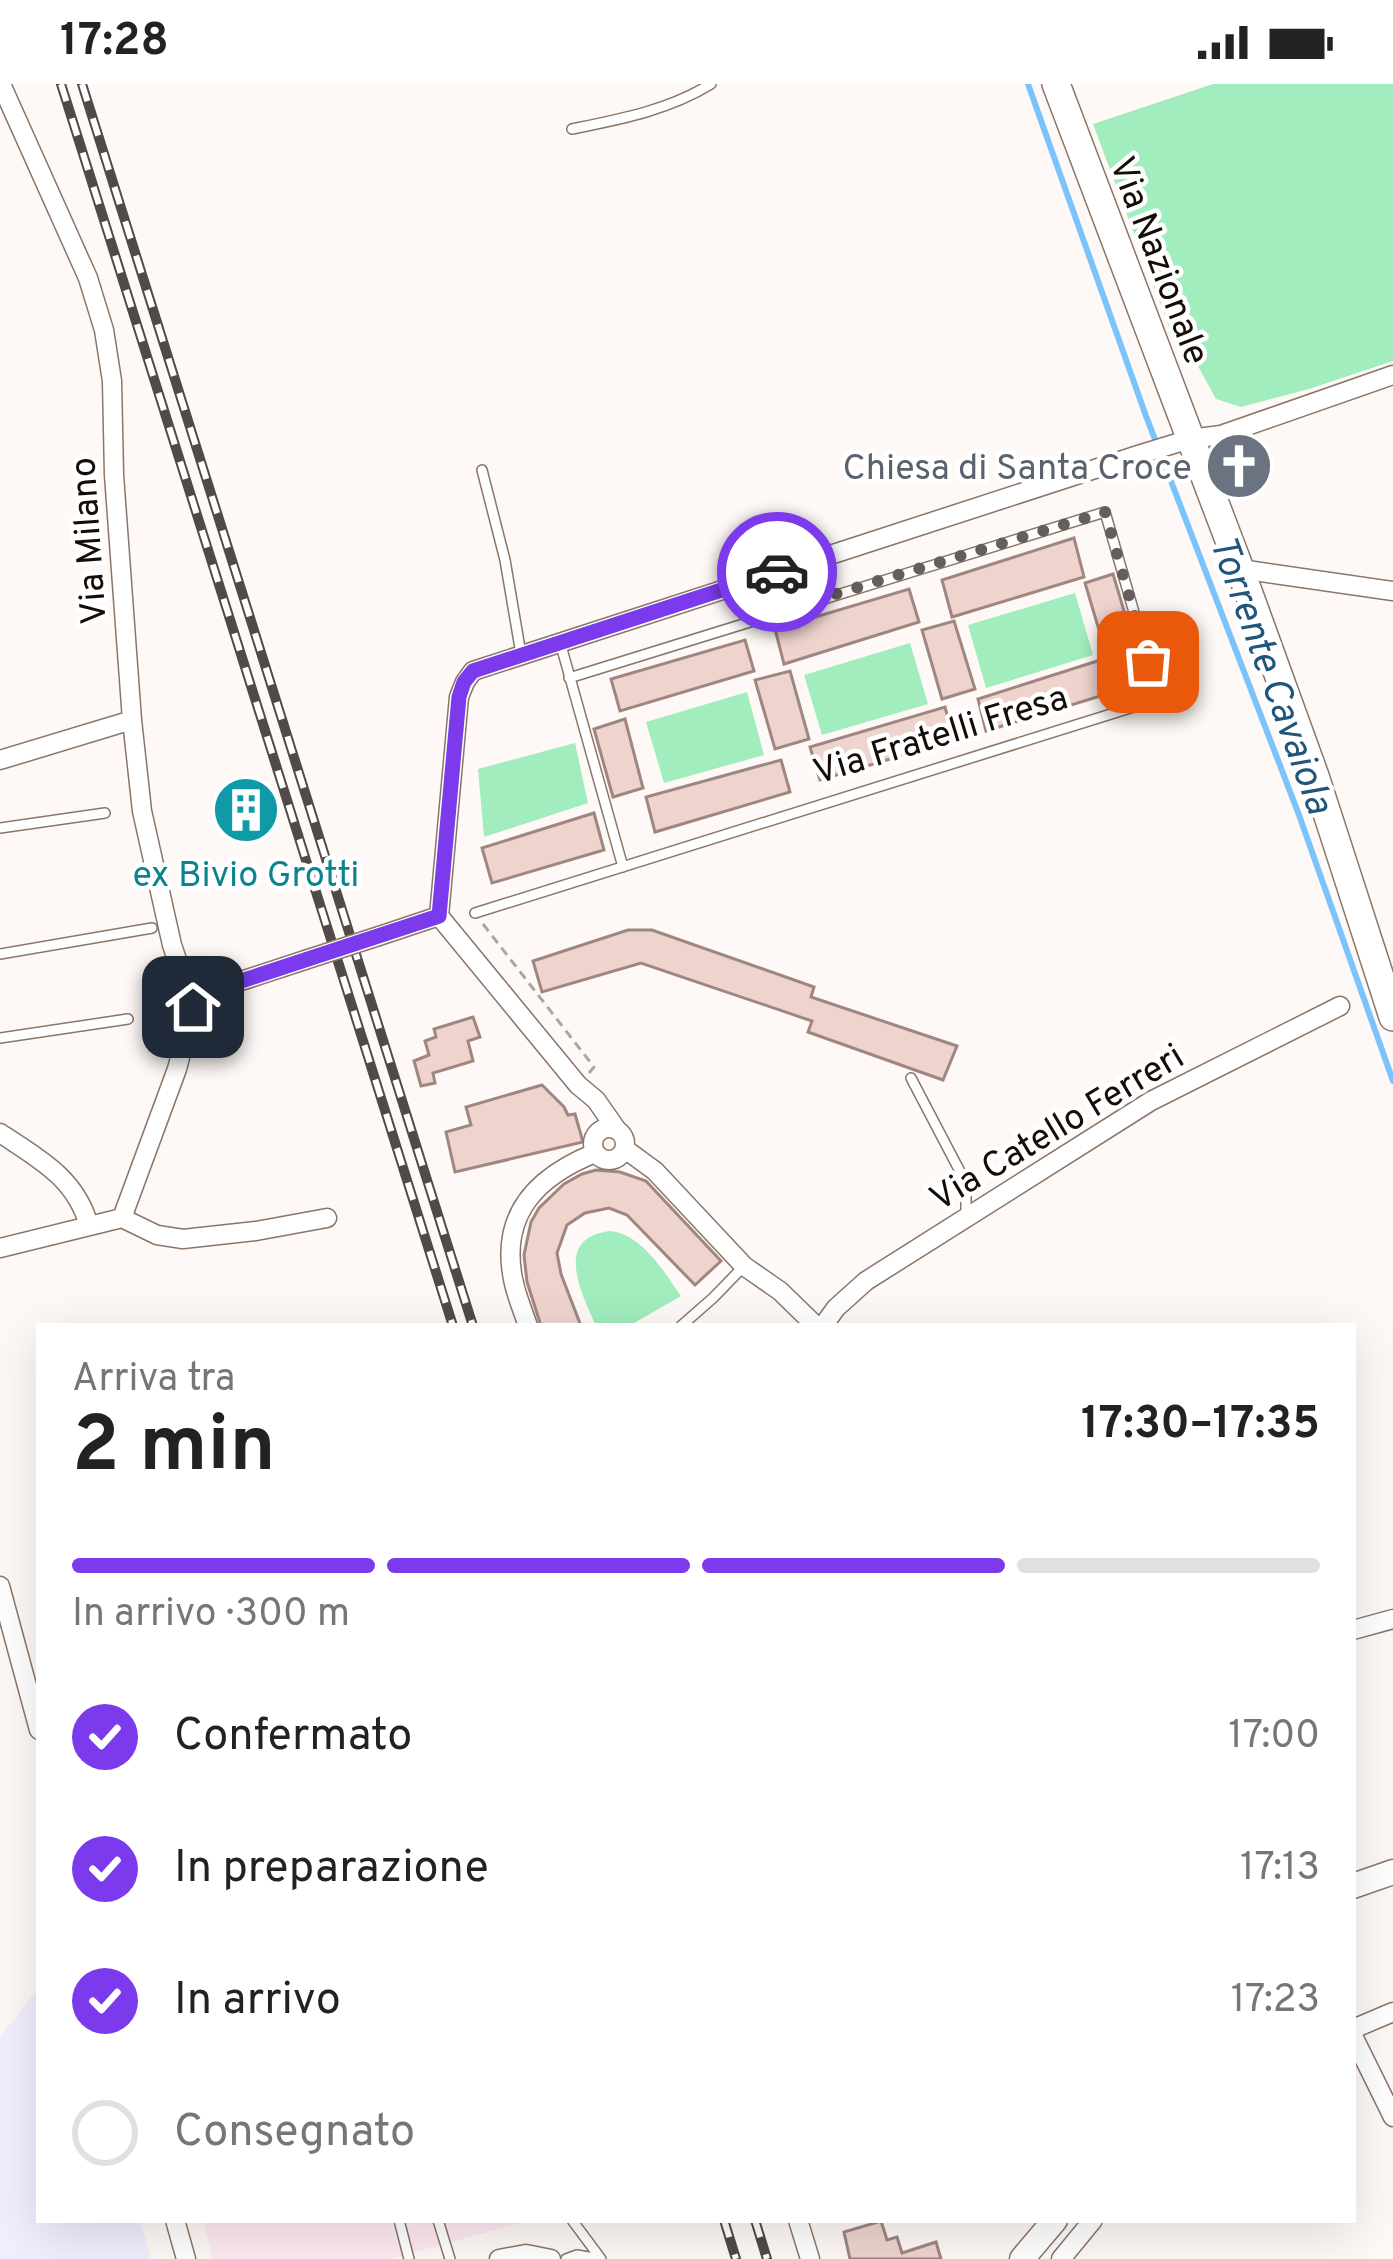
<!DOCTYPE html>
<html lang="it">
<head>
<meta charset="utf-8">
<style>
  body { margin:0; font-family:Overpass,sans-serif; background:#f6f6f6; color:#222; height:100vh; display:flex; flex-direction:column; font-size:45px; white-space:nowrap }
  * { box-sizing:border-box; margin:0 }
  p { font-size:39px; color:#767676 }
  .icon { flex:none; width:66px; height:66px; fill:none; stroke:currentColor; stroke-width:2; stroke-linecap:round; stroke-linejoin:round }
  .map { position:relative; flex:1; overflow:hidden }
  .drawer { position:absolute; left:36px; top:1239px; width:1320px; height:900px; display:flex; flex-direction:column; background:#fff; border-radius:0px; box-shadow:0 12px 48px #0002 }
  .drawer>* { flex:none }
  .pin { position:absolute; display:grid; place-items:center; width:102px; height:102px; color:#fff; margin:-51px; border-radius:24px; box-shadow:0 6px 18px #0006 }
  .courier { position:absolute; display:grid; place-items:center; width:120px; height:120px; margin:-60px; border:9px solid #7c3aed; border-radius:50%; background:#fff; color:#222; box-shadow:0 3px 15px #0007 }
  .head em { font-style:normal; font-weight:700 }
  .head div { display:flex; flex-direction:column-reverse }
  .head { display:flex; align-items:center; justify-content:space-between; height:204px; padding:0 36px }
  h1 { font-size:78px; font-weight:700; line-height:90px }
  .bar { display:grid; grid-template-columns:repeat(4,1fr); gap:18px 12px; align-content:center; height:144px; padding:0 36px }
  .bar i { height:15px; border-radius:9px; background:#e0e0e0 }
  .bar .on { background:#7c3aed }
  .bar p { grid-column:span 4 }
  ol { padding:0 36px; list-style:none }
  li { display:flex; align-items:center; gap:36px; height:132px }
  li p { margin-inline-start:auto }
  li .icon { padding:12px; border-radius:50%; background:#7c3aed; color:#fff; stroke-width:4 }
  li:last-child { color:#767676 }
  li i { width:66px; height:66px; border:6px solid #e0e0e0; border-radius:50% }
  .status { display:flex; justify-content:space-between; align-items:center; height:84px; padding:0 60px; background:#fff; direction:ltr }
  .status svg { height:33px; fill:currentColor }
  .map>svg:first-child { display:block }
  .industrial { fill:#f2edff }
  .medical { fill:#feeaf2 }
  .green { fill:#a1edbd }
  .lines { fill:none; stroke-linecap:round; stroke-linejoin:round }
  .stream { stroke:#7bc4fb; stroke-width:6 }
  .building { fill:#efd4ce; stroke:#9f8681; stroke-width:3 }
  .lane-casing { stroke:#8a7669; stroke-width:12 }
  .street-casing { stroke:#8a7669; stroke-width:21 }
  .secondary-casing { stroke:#8a7669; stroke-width:27 }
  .primary-casing { stroke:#8a7669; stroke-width:30 }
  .path { stroke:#aca6a3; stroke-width:3; stroke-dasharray:9 6; stroke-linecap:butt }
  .lane { stroke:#fff; stroke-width:9 }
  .street { stroke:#fff; stroke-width:18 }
  .secondary { stroke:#fff; stroke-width:24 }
  .primary { stroke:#fff; stroke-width:27 }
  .rail-casing { stroke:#514b47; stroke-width:10 }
  .rail { stroke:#fff; stroke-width:6; stroke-dasharray:18; stroke-linecap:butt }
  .street-bridge-casing { stroke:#8a7669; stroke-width:21; stroke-linecap:butt }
  .street-bridge { stroke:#fff; stroke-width:18 }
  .done { stroke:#655f5b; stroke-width:12; stroke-dasharray:0 21.6 }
  .route { stroke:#7c3aed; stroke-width:15 }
  .labels { text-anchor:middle; stroke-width:9; stroke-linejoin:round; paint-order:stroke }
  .street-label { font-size:36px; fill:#130c07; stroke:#fff }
  .worship-label { font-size:36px; fill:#5b616d; stroke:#fff; text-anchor:end }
  .culture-label { font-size:36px; fill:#0d838f; stroke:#fff }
  .water-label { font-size:39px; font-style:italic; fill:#21567b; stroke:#fff }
</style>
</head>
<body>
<div class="status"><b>17:28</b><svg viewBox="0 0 49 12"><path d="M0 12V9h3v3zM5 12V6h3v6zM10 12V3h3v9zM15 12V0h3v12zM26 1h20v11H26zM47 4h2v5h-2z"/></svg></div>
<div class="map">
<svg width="1393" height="2175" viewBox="0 0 1393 2175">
  <rect width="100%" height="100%" fill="#fef9f6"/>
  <path class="industrial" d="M39,1903V2136H140L151,2175H0V1953Z"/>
  <path class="medical" d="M203,2136H531L390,2175H213Z"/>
  <path class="green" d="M1213,0H1393V277L1309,305L1241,323L1216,315L1187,262L1170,246L1093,40Z
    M1075,509L1093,571L986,604L968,541Z
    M910,559L928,620L822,651L804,591Z
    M747,608L764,671L664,699L646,638Z
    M575,659L588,719L484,753L478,685Z
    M610,1147C642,1150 664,1188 681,1212L629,1242H596C581,1208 553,1154 610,1147Z"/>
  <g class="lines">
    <path class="stream" d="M1028,0L1146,332L1299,731L1393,997"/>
  </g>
  <path class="building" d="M1253,362L1263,388L1228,402L1217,375Z
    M1074,454L1084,493L952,533L942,496Z
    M1113,490L1133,557L1105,566L1085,499Z
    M909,505L919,538L784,580L775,545Z
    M954,537L975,605L942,615L922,546Z
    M745,556L754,587L620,627L611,595Z
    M1110,573L1120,606L986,647L978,615Z
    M790,587L809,655L775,665L755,596Z
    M945,623L954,656L820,696L810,663Z
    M625,635L643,704L613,713L594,645Z
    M781,676L790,708L655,748L646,713Z
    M248,699L263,747L243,754L229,705Z
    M594,729L604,766L492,799L482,764Z
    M628,846H652L814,903L811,913L957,962L943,996L808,948L812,937L641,879L542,908L533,877Z
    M473,933L480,953L468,957L473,977L433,989L435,999L421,1002L414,977L429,971L425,957L436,953L434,945Z
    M542,1001L564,1023L568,1031L575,1030L583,1058L455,1088L446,1048L471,1041L466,1023Z
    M596,1086L620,1088L646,1097L721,1177L695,1201L627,1131L609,1124L585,1129L567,1141L557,1169L561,1190L581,1242H541L527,1198L524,1171L531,1138L539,1124L564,1100L582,1090Z
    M881,2137L887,2156L897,2153L902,2169L936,2158L941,2175H850L844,2148Z"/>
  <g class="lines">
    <defs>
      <path id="lane" d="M572,45C621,35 669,26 711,0
        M482,386L505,476L521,570
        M815,475L829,512
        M560,558L623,783
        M0,744L105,729
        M475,829L1159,615L1105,428L569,594
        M0,870L152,844
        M0,954L128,935
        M911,994L966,1099V1134
        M681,1242L713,1214L744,1182
        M399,2136L409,2175
        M438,2136L450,2175
        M572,2136L601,2175
        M566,2175L577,2171L600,2175"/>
      <path id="street" d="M1,0L88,194L104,246L112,297L114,391L132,636L142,727L172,861L193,923
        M1240,485L1393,507
        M0,676L132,636
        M379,852L439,832
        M593 1060a16 16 0 1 1 32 0a16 16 0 1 1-32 0Z
        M617,1046L596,1016L578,1001L439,832L459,613L465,598L473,587L1138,371L1190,355L1221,351L1393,291
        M0,1049C39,1075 76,1094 89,1142
        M625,1065L655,1087L744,1182L780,1207L816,1242
        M122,1134L177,985L193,923L238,898L305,876
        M0,1164L122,1134L157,1151L183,1155L256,1147L327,1134
        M528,1242C523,1227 516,1211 513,1195C500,1129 538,1092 595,1069
        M823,1242L836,1224L866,1197L1151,1017L1340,922
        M0,1502L39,1646
        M1353,1546L1393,1535
        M1353,1945L1393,1928
        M1353,1952L1393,2033
        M175,2136L186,2175
        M798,2136L810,2175
        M499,2175L526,2170L551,2175
        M1061,2175L1093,2136"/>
      <path id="secondary" d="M1353,1802L1393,1788
        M1022,2175L1055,2136"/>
      <path id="primary" d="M1056,0L1240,485L1315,692L1393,933"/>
    </defs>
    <use href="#lane" class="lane-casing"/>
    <use href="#street" class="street-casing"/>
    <use href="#secondary" class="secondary-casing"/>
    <use href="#primary" class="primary-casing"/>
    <path class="path" d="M483,840L594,983L589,989"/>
    <use href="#lane" class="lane"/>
    <use href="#street" class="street"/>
    <use href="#secondary" class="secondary"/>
    <use href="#primary" class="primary"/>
    <defs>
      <path id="rail" d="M61,0L453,1242
        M82,0L473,1242
        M724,2136L736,2175
        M755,2136L767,2175"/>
    </defs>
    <use href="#rail" class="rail-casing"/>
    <use href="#rail" class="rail"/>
    <defs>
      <path id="street-bridge" d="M305,876L379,852"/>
    </defs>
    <use href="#street-bridge" class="street-bridge-casing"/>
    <use href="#street-bridge" class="street-bridge"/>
  </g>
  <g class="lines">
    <path class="done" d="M777,488L815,476L829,512L1105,428L1148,578"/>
    <path class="route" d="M193,923L238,898L439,832L459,613L464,598L473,587L777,488"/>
  </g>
  <defs>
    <symbol id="church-disc" viewBox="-11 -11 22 22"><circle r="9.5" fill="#6b7280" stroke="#fff"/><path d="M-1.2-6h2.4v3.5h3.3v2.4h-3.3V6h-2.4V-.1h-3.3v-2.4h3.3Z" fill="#fff"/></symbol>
    <symbol id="building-disc" viewBox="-11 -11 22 22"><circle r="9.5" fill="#0f9aa8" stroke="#fff"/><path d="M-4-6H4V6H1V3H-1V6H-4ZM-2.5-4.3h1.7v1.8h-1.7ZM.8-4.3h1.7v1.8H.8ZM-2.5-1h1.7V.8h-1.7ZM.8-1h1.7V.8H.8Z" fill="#fff"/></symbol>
  </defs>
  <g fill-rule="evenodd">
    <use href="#church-disc" x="1201" y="344" width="76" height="76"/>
    <use href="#building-disc" x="208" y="688" width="76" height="76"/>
  </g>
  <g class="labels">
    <g class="street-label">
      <text transform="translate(1161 176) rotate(69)" y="13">Via Nazionale</text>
      <text transform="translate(87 457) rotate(-94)" y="13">Via Milano</text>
      <text transform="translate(940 649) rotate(-17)" y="13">Via Fratelli Fresa</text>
      <text transform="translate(1056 1042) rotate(-31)" y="13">Via Catello Ferreri</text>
    </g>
    <g class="worship-label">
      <text x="1192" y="395">Chiesa di Santa Croce</text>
    </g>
    <g class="culture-label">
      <text x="246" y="802">ex Bivio Grotti</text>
    </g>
    <g class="water-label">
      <text transform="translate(1273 590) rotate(70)" y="14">Torrente Cavaiola</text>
    </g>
  </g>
</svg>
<div class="pin" style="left:1148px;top:578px;background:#ea580c"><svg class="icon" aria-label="bag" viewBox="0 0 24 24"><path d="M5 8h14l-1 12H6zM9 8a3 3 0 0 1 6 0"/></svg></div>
<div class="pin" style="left:193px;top:923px;background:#1f2937"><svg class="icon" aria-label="home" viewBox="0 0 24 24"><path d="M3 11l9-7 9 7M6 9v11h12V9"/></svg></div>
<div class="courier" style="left:777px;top:488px"><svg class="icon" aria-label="car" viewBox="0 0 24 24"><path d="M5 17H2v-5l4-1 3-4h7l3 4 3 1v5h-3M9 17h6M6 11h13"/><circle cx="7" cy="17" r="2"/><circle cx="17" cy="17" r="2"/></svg></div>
<section class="drawer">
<div class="head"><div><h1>2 min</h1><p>Arriva tra</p></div><em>17:30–17:35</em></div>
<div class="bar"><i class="on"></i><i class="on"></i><i class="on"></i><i></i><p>In arrivo · 300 m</p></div>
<ol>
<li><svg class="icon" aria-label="check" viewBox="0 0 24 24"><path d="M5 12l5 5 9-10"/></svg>Confermato<p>17:00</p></li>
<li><svg class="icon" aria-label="check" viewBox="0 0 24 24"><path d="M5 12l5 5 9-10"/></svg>In preparazione<p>17:13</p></li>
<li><svg class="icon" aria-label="check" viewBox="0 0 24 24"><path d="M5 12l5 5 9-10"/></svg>In arrivo<p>17:23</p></li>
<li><i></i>Consegnato</li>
</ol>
</section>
</div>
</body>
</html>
